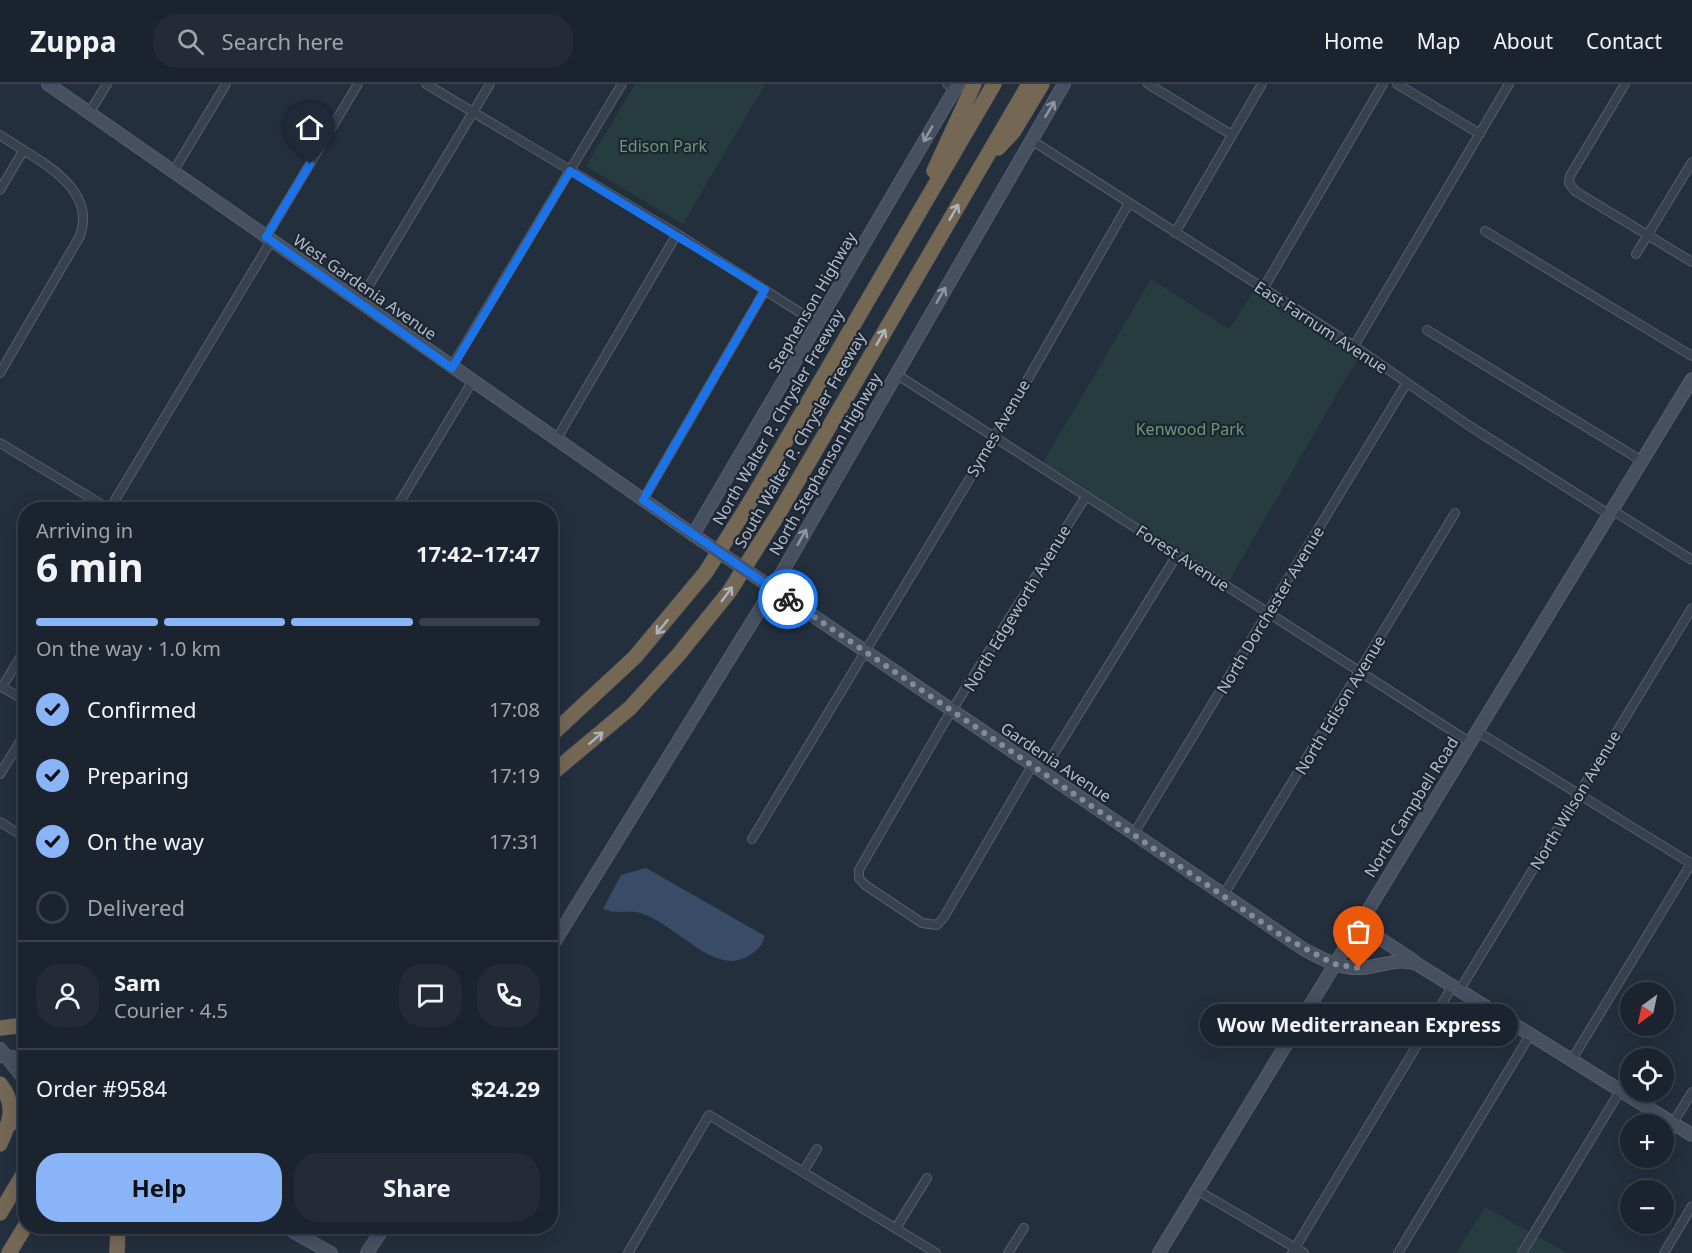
<!DOCTYPE html>
<html lang="en">
<head>
<meta charset="utf-8">
<style>
  body { margin:0; font-family:"Noto Sans",sans-serif; background:#242b36; color:#f1f3f6; height:100vh; display:flex; flex-direction:column; font-size:22px; white-space:nowrap }
  * { box-sizing:border-box; margin:0 }
  p { font-size:20px; color:#a0a4aa }
  .icon { flex:none; width:33px; height:33px; fill:none; stroke:currentColor; stroke-width:2; stroke-linecap:round; stroke-linejoin:round }
  .map { position:relative; flex:1; overflow:hidden }
  .side { position:absolute; left:18px; top:418px; width:540px; height:732px; display:flex; flex-direction:column; background:#1b232e; border-radius:24px; box-shadow:0 3px 15px #0003,0 0 0 2px #39404a }
  .side>* { flex:none }
  .needle { width:39px; rotate:213deg }
  .controls { position:absolute; left:1620px; top:898px; display:grid; gap:12px }
  .controls a { display:grid; place-items:center; width:54px; height:54px; border-radius:50%; background:#1b232e; box-shadow:0 3px 15px #0003,0 0 0 2px #39404a; font-size:30px }
  .pin { position:absolute; display:grid; place-items:center; width:51px; height:51px; color:#fff; margin:-62px -26px; border-radius:50% 50% 50% 0; rotate:-45deg; box-shadow:0 0 6px #0007 }
  .pin .icon { rotate:45deg }
  .courier { position:absolute; display:grid; place-items:center; width:60px; height:60px; margin:-30px; border:4px solid #1a73e8; border-radius:50%; background:#fff; color:#222; box-shadow:0 2px 8px #0007 }
  .bubble { position:absolute; height:42px; border-radius:21px; background:#1b232e; box-shadow:0 3px 15px #0003,0 0 0 2px #39404a; font-size:20px; font-weight:700; line-height:42px; text-align:center }
  .headline em { font-style:normal; font-weight:700 }
  .headline div { display:flex; flex-direction:column-reverse }
  .headline { display:flex; align-items:center; justify-content:space-between; height:102px; padding:0 18px }
  h1 { font-size:39px; font-weight:700; line-height:45px }
  .bar { display:grid; grid-template-columns:repeat(4,1fr); gap:9px 6px; align-content:center; height:72px; padding:0 18px }
  .bar i { height:8px; border-radius:4px; background:#39404a }
  .bar .on { background:#8ab4f8 }
  .bar p { grid-column:span 4 }
  .line { display:flex; align-items:center; gap:15px; padding:0 18px; border-top:2px solid #39404a }
  .line div { flex:1 }
  .round { display:grid; place-items:center; flex:none; width:63px; height:63px; border-radius:24px; background:#242b36 }
  ol { padding:0 18px; list-style:none }
  li { display:flex; align-items:center; gap:18px; height:66px }
  li p { margin-inline-start:auto }
  li .icon { padding:6px; border-radius:50%; background:#8ab4f8; color:#111; stroke-width:4 }
  li:last-child { color:#a0a4aa }
  li i { width:33px; height:33px; border:3px solid #39404a; border-radius:50% }
  .action { display:flex; gap:12px; margin-top:auto; padding:12px 18px }
  .action a { flex:1; height:69px; border-radius:24px; background:#8ab4f8; color:#111; font-size:24px; font-weight:700; line-height:69px; text-align:center }
  .action a+a { background:#242b36; color:#f1f3f6 }
  header { display:flex; align-items:center; gap:36px; box-sizing:border-box; height:84px; padding:0 30px; background:#1b232e; border-bottom:2px solid #39404a }
  header strong { font-size:28px }
  nav { display:flex; gap:33px; margin-inline-start:auto; font-size:21px }
  .search { width:420px; height:54px; background:#242b36; display:flex; align-items:center; gap:15px; box-sizing:border-box; padding:0 21px; border-radius:24px; color:#a0a4aa; font-size:22px }
  .map>svg:first-child { display:block }
  .green { fill:#263c3f }
  .water { fill:#394c67 }
  .lines { fill:none; stroke-linecap:round; stroke-linejoin:round }
  .street-casing { stroke:#565f6c; stroke-width:10 }
  .secondary-casing { stroke:#565f6c; stroke-width:14 }
  .highway-casing { stroke:#434c59; stroke-width:16 }
  .street { stroke:#38414e; stroke-width:8 }
  .secondary { stroke:#465061; stroke-width:12 }
  .highway { stroke:#746855; stroke-width:15 }
  .secondary-bridge-casing { stroke:#565f6c; stroke-width:14; stroke-linecap:butt }
  .secondary-bridge { stroke:#465061; stroke-width:12 }
  .oneway { stroke:#8e96a5 }
  .oneway2 { stroke:#aeb4bd }
  .done { stroke:#828b98; stroke-width:6; stroke-dasharray:0 10.8 }
  .route { stroke:#1a73e8; stroke-width:8 }
  .labels { text-anchor:middle; stroke-width:4.5; stroke-linejoin:round; paint-order:stroke }
  .park-label { font-size:16px; fill:#6b9a76; stroke:#1d2633 }
  .street-label { font-size:16px; fill:#b4bcc9; stroke:#1d2633 }
</style>
</head>
<body>
<header>
<strong>Zuppa</strong>
<div class="search"><svg class="icon" aria-label="search" viewBox="0 0 24 24"><circle cx="10" cy="10" r="6"/><path d="M15 15l6 6"/></svg>Search here</div>
<nav><a>Home</a><a>Map</a><a>About</a><a>Contact</a></nav>
</header>
<div class="map">
<svg width="1692" height="1169" viewBox="0 0 1692 1169">
  <rect width="100%" height="100%" fill="#242f3e"/>
  <path class="green" d="M635,0H765L683,140L586,82Z
    M1151,195L1229,245L1255,205L1359,272L1229,497L1043,378Z
    M1485,1123L1567,1169H1456Z"/>
  <path class="water" d="M646,784L765,852C761,863 758,866 748,872C716,893 675,840 643,830C631,825 618,831 603,825L621,791Z"/>
  <g class="lines">
    <defs>
      <path id="street" d="M426,0L677,150L818,240
        M947,0L955,5
        M1148,0L1232,51
        M1397,0L1480,50
        M1625,0L1570,92L1569,99L1575,107L1692,178
        M89,29L107,0
        M0,51C34,75 98,101 80,152L0,289
        M1031,56L1354,262L1468,341L1610,431
        M173,88L226,0
        M0,106L23,67
        M1485,147L1692,272
        M1175,149L1262,0
        M266,153L358,0
        M1636,170L1692,78
        M1263,205L1383,0
        M359,218L490,0
        M1427,246L1642,377
        M1354,262L1509,0
        M451,284L622,0
        M896,290L1471,659
        M556,356L677,150
        M0,359L111,426
        M643,416L765,206
        M109,426L271,157
        M395,426L472,298
        M1612,426L1692,476
        M0,602L26,617
        M2,603L26,564
        M1478,648L1692,780
        M1032,682L944,833L937,841L922,839L865,801L859,794V786L944,639L1086,412
        M1042,689L1177,471
        M0,690L26,648
        M0,738L26,754
        M1133,751L1406,300
        M752,755L990,361L1129,119
        M1223,812L1455,429
        M1459,907L1692,524
        M1571,977L1692,778
        M1673,1039L1692,1008
        M803,1088L817,1065
        M1197,1106L1304,1169
        M896,1144L927,1094
        M628,1169L709,1031L936,1169
        M1008,1169L1024,1144
        M1292,1169L1452,903
        M1398,1169L1530,951
        M1522,1169L1620,1007
        M1664,1169L1692,1122"/>
      <path id="secondary" d="M48,0L701,456
        M693,451L958,0
        M762,497L1305,866C1323,875 1339,885 1360,884C1381,883 1395,873 1417,880L1692,1051
        M1358,840L1414,877
        M550,865L773,504L1064,0
        M0,965L26,997
        M1,972L26,975
        M285,1143L331,1169
        M367,1169L384,1143
        M1159,1169L1692,295"/>
      <path id="highway" d="M998,64L1013,48L1042,0
        M934,87L974,0
        M550,652L635,573L706,488L750,418L994,0
        M550,691L630,624L679,570L729,508L779,429L1029,0
        M0,944L26,941
        M0,1000C17,1021 10,1038 0,1060
        M9,1041L26,1028
        M0,1129L26,1086
        M9,1169L26,1141
        M117,1169L118,1143"/>
    </defs>
    <use href="#street" class="street-casing"/>
    <use href="#secondary" class="secondary-casing"/>
    <use href="#highway" class="highway-casing"/>
    <use href="#street" class="street"/>
    <use href="#secondary" class="secondary"/>
    <use href="#highway" class="highway"/>
    <defs>
      <path id="secondary-bridge" d="M701,456L762,497"/>
    </defs>
    <use href="#secondary-bridge" class="secondary-bridge-casing"/>
    <use href="#secondary-bridge" class="secondary-bridge"/>
  </g>
  <defs><path id="oneway-shaft" d="M-6 0H5M1.5-3L5.5 0L1.5 3" fill="none" stroke-width="1.6" stroke-linecap="round" stroke-linejoin="round" transform="scale(1.5)"/></defs>
  <g class="oneway">
    <use href="#oneway-shaft" transform="translate(1050 25) rotate(-59)"/>
    <use href="#oneway-shaft" transform="translate(928 50) rotate(120)"/>
    <use href="#oneway-shaft" transform="translate(941 211) rotate(-60)"/>
    <use href="#oneway-shaft" transform="translate(802 453) rotate(-60)"/>
  </g>
  <g class="oneway2">
    <use href="#oneway-shaft" transform="translate(954 128) rotate(-60)"/>
    <use href="#oneway-shaft" transform="translate(881 253) rotate(-60)"/>
    <use href="#oneway-shaft" transform="translate(727 510) rotate(-54)"/>
    <use href="#oneway-shaft" transform="translate(662 543) rotate(129)"/>
    <use href="#oneway-shaft" transform="translate(596 654) rotate(-41)"/>
  </g>
  <g class="lines">
    <path class="done" d="M788,515L1282,852L1334,880L1359,884"/>
    <path class="route" d="M310,80L266,153L452,284L570,87L765,206L643,416L788,515"/>
  </g>
  <g class="labels">
    <g class="park-label">
      <text x="663" y="68">Edison Park</text>
      <text x="1190" y="351">Kenwood Park</text>
    </g>
    <g class="street-label">
      <text transform="translate(365 203) rotate(35)" y="6">West Gardenia Avenue</text>
      <text transform="translate(812 218) rotate(-60)" y="6">Stephenson Highway</text>
      <text transform="translate(1321 243) rotate(33)" y="6">East Farnum Avenue</text>
      <text transform="translate(778 333) rotate(-60)" y="6">North Walter P. Chrysler Freeway</text>
      <text transform="translate(998 344) rotate(-60)" y="6">Symes Avenue</text>
      <text transform="translate(800 356) rotate(-60)" y="6">South Walter P. Chrysler Freeway</text>
      <text transform="translate(825 380) rotate(-60)" y="6">North Stephenson Highway</text>
      <text transform="translate(1183 474) rotate(33)" y="6">Forest Avenue</text>
      <text transform="translate(1017 524) rotate(-59)" y="6">North Edgeworth Avenue</text>
      <text transform="translate(1270 526) rotate(-59)" y="6">North Dorchester Avenue</text>
      <text transform="translate(1340 621) rotate(-59)" y="6">North Edison Avenue</text>
      <text transform="translate(1056 678) rotate(34)" y="6">Gardenia Avenue</text>
      <text transform="translate(1575 716) rotate(-59)" y="6">North Wilson Avenue</text>
      <text transform="translate(1411 723) rotate(-58)" y="6">North Campbell Road</text>
    </g>
  </g>
</svg>
<div class="controls">
<a><svg class="needle" viewBox="-14 -14 28 28"><path d="M0-13l5 13h-10z" fill="#e53935"/><path d="M0 13l5-13h-10z" fill="#a0a4aa"/></svg></a>
<a><svg class="icon" aria-label="locate" viewBox="0 0 24 24"><circle cx="12" cy="12" r="6"/><path d="M12 2v4M12 18v4M2 12h4M18 12h4"/></svg></a>
<a>+</a>
<a>−</a>
</div>
<div class="pin" style="left:1359px;top:884px;background:#ea580c"><svg class="icon" aria-label="bag" viewBox="0 0 24 24"><path d="M5 8h14l-1 12H6zM9 8a3 3 0 0 1 6 0"/></svg></div>
<div class="pin" style="left:310px;top:80px;background:#1f2937"><svg class="icon" aria-label="home" viewBox="0 0 24 24"><path d="M3 11l9-7 9 7M6 9v11h12V9"/></svg></div>
<div class="courier" style="left:788px;top:515px"><svg class="icon" aria-label="bike" viewBox="0 0 24 24"><circle cx="6" cy="16" r="4"/><circle cx="18" cy="16" r="4"/><path d="M6 16l4-8h5l3 8M10 8l3 8H6M13 5h3"/></svg></div>
<div class="bubble" style="left:1200px;top:920px;width:318px">Wow Mediterranean Express</div>
<section class="side">
<div class="headline"><div><h1>6 min</h1><p>Arriving in</p></div><em>17:42–17:47</em></div>
<div class="bar"><i class="on"></i><i class="on"></i><i class="on"></i><i></i><p>On the way · 1.0 km</p></div>
<ol>
<li><svg class="icon" aria-label="check" viewBox="0 0 24 24"><path d="M5 12l5 5 9-10"/></svg>Confirmed<p>17:08</p></li>
<li><svg class="icon" aria-label="check" viewBox="0 0 24 24"><path d="M5 12l5 5 9-10"/></svg>Preparing<p>17:19</p></li>
<li><svg class="icon" aria-label="check" viewBox="0 0 24 24"><path d="M5 12l5 5 9-10"/></svg>On the way<p>17:31</p></li>
<li><i></i>Delivered</li>
</ol>
<div class="line" style="height:108px"><a class="round"><svg class="icon" aria-label="person" viewBox="0 0 24 24"><circle cx="12" cy="8" r="4"/><path d="M4 21q1-7 8-7t8 7"/></svg></a><div><b>Sam</b><p>Courier · 4.5</p></div><a class="round"><svg class="icon" aria-label="chat" viewBox="0 0 24 24"><path d="M4 5h16v11H9l-5 4z"/></svg></a><a class="round"><svg class="icon" aria-label="phone" viewBox="0 0 24 24"><path d="M5 4h4l2 5-3 2q2 4 5 5l2-3 5 2v4C11 20 4 13 5 4z"/></svg></a></div>
<div class="line" style="height:78px"><div>Order #9584</div><b>$24.29</b></div>
<div class="action"><a>Help</a><a>Share</a></div>
</section>
</div>
</body>
</html>
